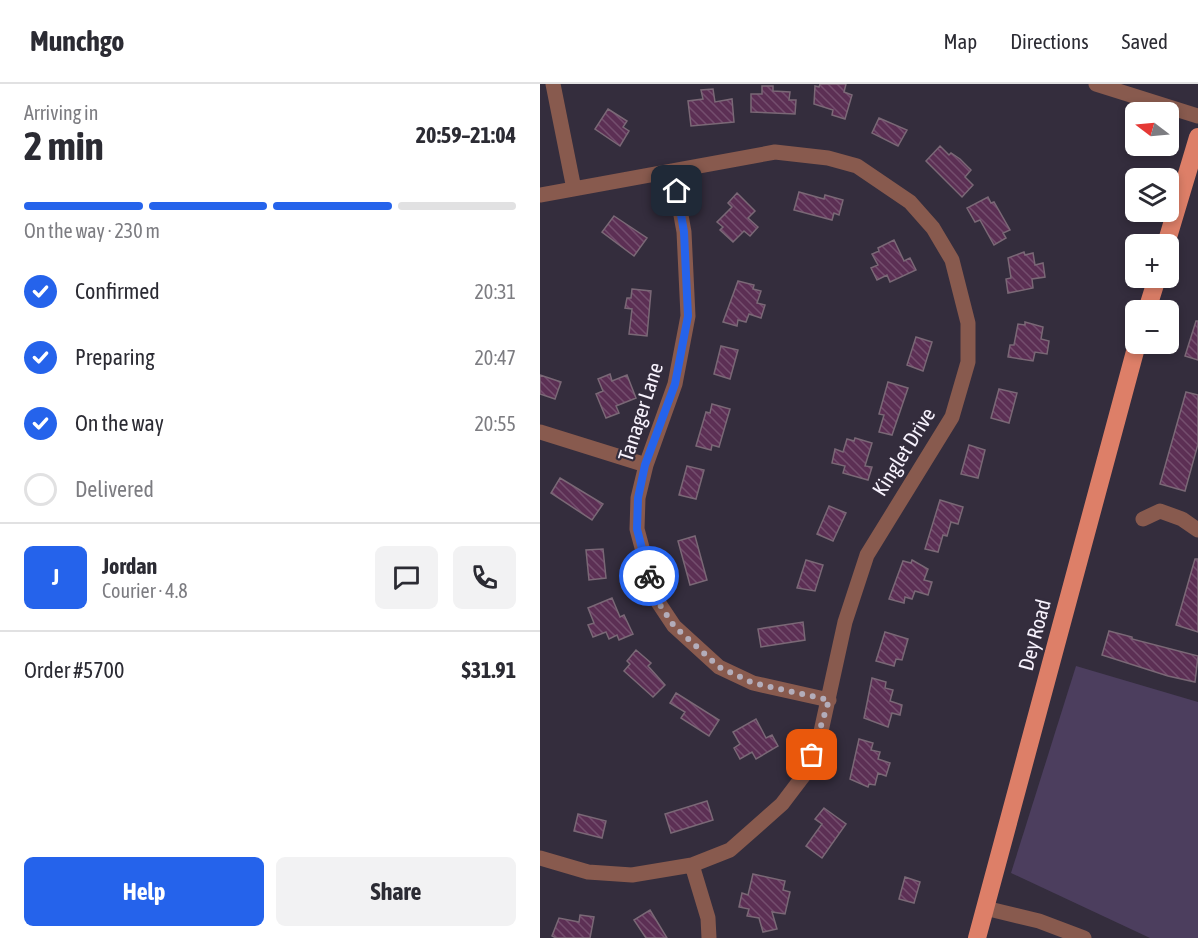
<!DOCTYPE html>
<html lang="en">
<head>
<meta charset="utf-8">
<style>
  body { margin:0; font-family:"Asap Condensed",sans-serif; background:#f2f2f3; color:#2b2b33; height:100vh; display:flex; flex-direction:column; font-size:22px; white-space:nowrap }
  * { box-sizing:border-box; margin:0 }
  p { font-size:20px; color:#7c7c81 }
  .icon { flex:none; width:33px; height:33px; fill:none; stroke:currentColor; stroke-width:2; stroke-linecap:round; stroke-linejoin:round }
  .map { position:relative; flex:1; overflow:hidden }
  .drawer { display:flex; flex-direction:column; background:#fff; width:540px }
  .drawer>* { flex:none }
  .needle { width:39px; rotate:286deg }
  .tools { position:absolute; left:585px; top:18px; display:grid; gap:12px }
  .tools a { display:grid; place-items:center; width:54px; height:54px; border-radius:9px; background:#fff; box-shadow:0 3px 9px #0003; font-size:30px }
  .pin { position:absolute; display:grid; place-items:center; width:51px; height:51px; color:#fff; margin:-26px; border-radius:12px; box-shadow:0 3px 9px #0006 }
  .courier { position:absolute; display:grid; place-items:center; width:60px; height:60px; margin:-30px; border:4px solid #2563eb; border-radius:50%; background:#fff; color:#222; box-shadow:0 2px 8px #0007 }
  .overview em { font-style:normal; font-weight:700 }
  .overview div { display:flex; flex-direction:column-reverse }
  .overview { display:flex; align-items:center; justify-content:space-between; height:102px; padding:0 24px }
  h1 { font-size:39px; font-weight:700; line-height:45px }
  .bar { display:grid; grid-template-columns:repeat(4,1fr); gap:9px 6px; align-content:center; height:72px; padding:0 24px }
  .bar i { height:8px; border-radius:4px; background:#e1e1e2 }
  .bar .selected { background:#2563eb }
  .bar p { grid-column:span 4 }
  .line { display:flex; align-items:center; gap:15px; padding:0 24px; border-top:2px solid #e1e1e2 }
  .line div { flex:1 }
  .round { display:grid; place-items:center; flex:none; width:63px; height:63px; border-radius:9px; background:#f2f2f3 }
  ol { padding:0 24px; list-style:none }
  li { display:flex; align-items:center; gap:18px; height:66px }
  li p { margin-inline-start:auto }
  li .icon { padding:6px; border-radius:50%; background:#2563eb; color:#fff; stroke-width:4 }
  li:last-child { color:#7c7c81 }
  li i { width:33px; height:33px; border:3px solid #e1e1e2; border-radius:50% }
  .primary-button { display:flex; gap:12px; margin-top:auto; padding:12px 24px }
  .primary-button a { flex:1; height:69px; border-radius:9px; background:#2563eb; color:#fff; font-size:24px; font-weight:700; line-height:69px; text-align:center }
  .primary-button a+a { background:#f2f2f3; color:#2b2b33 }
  header { display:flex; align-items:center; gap:36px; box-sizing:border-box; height:84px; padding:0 30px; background:#fff; border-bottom:2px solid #e1e1e2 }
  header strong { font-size:28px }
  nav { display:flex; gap:33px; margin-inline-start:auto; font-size:21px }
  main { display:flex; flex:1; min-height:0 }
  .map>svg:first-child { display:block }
  .green { fill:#4c3e5e }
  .building { fill:url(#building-back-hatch); stroke:#7a6876; stroke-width:1.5 }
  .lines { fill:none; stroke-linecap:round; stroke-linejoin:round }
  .minor { stroke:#885a4e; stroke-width:15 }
  .major { stroke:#dd7f68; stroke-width:18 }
  .done { stroke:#b3adba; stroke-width:6; stroke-dasharray:0 10.8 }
  .route { stroke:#2563eb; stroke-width:8 }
  .labels { text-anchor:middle; stroke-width:4.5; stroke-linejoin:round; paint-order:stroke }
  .street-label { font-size:21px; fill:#f7f2fd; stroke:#342d3d }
</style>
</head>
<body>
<header>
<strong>Munchgo</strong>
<nav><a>Map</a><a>Directions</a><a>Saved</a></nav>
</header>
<main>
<section class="drawer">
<div class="overview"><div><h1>2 min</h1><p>Arriving in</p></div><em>20:59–21:04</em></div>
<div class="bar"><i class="selected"></i><i class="selected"></i><i class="selected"></i><i></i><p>On the way · 230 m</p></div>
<ol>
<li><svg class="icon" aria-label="check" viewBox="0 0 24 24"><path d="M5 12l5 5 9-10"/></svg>Confirmed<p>20:31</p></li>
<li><svg class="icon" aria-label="check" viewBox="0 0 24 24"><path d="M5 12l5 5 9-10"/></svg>Preparing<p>20:47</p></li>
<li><svg class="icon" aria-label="check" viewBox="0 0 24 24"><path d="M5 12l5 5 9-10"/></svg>On the way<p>20:55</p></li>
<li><i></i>Delivered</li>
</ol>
<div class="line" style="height:108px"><b class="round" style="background:#2563eb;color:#fff">J</b><div><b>Jordan</b><p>Courier · 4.8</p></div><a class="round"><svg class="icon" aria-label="chat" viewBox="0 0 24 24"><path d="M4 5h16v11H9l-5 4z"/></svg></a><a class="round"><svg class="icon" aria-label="phone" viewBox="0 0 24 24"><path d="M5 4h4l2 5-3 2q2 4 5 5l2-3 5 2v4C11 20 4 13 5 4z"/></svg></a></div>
<div class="line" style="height:78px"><div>Order #5700</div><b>$31.91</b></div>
<div class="primary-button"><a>Help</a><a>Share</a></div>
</section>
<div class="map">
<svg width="658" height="854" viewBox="0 0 658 854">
  <defs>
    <pattern id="building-back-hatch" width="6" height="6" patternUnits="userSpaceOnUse" patternTransform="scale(1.5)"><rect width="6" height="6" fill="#5c2f54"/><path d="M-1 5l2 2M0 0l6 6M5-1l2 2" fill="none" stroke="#744e6e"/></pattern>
  </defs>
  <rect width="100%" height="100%" fill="#342d3d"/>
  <path class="green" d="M536,582L658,618V854H610L471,789Z"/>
  <path class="building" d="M280,0H306L304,8L312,11L305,35L292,31L293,26L274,20L275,2L279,3Z
    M222,2H233V7L250,8L249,16H256L255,30L211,28V10H222Z
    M173,5L175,18L192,15L194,38L151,42L148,17L163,15L161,6Z
    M68,25L87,37L83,43L89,47L80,62L55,45Z
    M339,34L367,46L358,62L332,49Z
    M400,62L409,71L411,69L420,75L431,86L425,93L433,101L422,113L386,77Z
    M259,108L284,115L285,111L303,116L299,131L294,129L292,136L254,126Z
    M197,109L215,127L208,134L218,143L210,152L204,147L193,158L180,146L183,143L177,138L192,123L188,119Z
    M448,113L451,119L454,118L470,146L463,149L466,154L454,161L440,136L435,138L427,124Z
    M74,132L107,154L94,172L62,148Z
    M354,156L364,177L370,174L376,186L350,198L347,191L337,196L331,184L338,181L332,170L339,167L338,164Z
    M484,168L485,171L493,169L495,181L503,179L505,193L492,195L493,204L468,209L466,195L471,194L468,174Z
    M198,197L214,201L213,205L221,207L217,219L225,221L221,234L209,230L206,238L198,236L197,242L183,238Z
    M92,205L111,207L107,252L89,250L92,225L85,224L87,214H91Z
    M656,237H658V276L645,272Z
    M485,238L503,243L501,255L509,257L507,270L495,268L493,277L468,273L470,261H474L478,240L485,241Z
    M376,253L392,258L383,287L367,281Z
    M181,262L198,266L190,295L174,290Z
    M70,290L72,297L87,291L96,314L76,322L79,329L66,334L56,310L63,307L58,295Z
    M0,291L21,298L15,315L0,310Z
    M348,298L368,304L352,351L339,348L344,331L339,330Z
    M459,305L477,309L469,339L451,334Z
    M646,308L658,311V360L645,407L620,400Z
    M172,320L190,325L179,363L172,361L171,366L156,362L166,328L170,329Z
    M315,354L332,359L325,382L332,383L328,396L303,389L305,382L292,379L295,365L303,368L307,355L314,357Z
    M429,361L445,366L438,394L421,390Z
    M147,382L164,386L156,415L139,411Z
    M20,394L63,420L52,436L11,409Z
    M400,416L423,423L418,440L411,438L407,452L403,451L398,468L385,465Z
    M289,422L306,429L293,457L277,450Z
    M155,452L167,496L150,501L138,457Z
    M63,465L66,494L49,496L46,466Z
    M655,475H658V548L636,541Z
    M266,476L283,481L275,507L257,504Z
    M372,476L388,485L384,496L392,498L388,511L375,507L372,515L365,513L364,519L349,515L363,477L371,479Z
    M72,514L80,533L84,531L93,550L79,556L77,551L69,555L66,548L53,553L48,541L54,539L48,524Z
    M263,538L265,556L221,563L218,545Z
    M569,547L592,553V555L658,572L655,598L628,592L562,571Z
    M345,548L368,555L362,576L356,575L354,582L336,577Z
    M96,566L111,579L108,582L125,601L113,613L84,587L90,580L87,577Z
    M332,594L346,598L345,604L353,606L350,617L362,621L360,631L352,629L348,643L324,634Z
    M136,609L179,636L169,652L141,634L145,628L130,619Z
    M216,635L226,654L232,651L238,662L216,675L212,668L200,675L194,664L200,660L193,648Z
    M319,655L333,659L331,666L340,668L338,675L350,679L346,692L338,689L335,701L329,700L328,703L310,695Z
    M167,717L173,736L131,749L125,730Z
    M284,724L306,740L282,774L266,762L282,740L275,735Z
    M38,730L66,737L62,754L34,747Z
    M213,790L245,797L243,806L250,808L245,830L232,828L237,845L223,848L219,834L207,832L209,825L199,823L202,809L208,811Z
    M365,793L380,798L374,819L359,815Z
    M110,826L127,854H106L94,836Z
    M40,831L54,833L50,854H16L12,852L19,834L39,838Z"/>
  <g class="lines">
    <path class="minor" d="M13,0L34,105
      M556,0L658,32
      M133,87L144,148L148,232L135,300L106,381L98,414L97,445L108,486L118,518L134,542L179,583L213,599L289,616
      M0,111L235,68L288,74L317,82L370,118L393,144L412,176L428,239V278L412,333L327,471L305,538L280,652L264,691L242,720L190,766L152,781L92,791L48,788L0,774
      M0,348L106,381
      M603,435L620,427L642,435L658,446
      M152,781L168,834L169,854
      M445,824L499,837L544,854"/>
    <path class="major" d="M626,160L658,53
      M607,226L617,194
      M437,854L597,260"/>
  </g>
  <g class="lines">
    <path class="done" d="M109,492L118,518L134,542L179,583L213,599L289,616L272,671"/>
    <path class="route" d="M109,492L97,445L98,414L105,381L135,300L148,232L144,148L137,107"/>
  </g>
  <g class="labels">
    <g class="street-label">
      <text transform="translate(101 328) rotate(-72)" y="7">Tanager Lane</text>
      <text transform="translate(364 368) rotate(-58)" y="7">Kinglet Drive</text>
      <text transform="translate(495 551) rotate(-75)" y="7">Dey Road</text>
    </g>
  </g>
</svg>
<div class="tools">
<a><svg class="needle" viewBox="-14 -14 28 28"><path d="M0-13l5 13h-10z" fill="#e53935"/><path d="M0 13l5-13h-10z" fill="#7c7c81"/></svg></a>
<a><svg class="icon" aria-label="layers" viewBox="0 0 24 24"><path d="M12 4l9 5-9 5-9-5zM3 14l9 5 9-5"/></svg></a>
<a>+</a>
<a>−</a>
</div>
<div class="pin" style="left:272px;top:671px;background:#ea580c"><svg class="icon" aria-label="bag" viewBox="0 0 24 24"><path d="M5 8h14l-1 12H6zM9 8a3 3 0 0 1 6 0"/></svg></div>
<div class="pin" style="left:137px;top:107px;background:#1f2937"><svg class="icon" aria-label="home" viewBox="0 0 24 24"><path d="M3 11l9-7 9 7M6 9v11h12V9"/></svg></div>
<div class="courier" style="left:109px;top:492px"><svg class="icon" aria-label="bike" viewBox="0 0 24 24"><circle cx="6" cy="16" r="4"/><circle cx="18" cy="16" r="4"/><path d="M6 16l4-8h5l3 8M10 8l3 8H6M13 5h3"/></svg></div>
</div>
</main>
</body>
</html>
